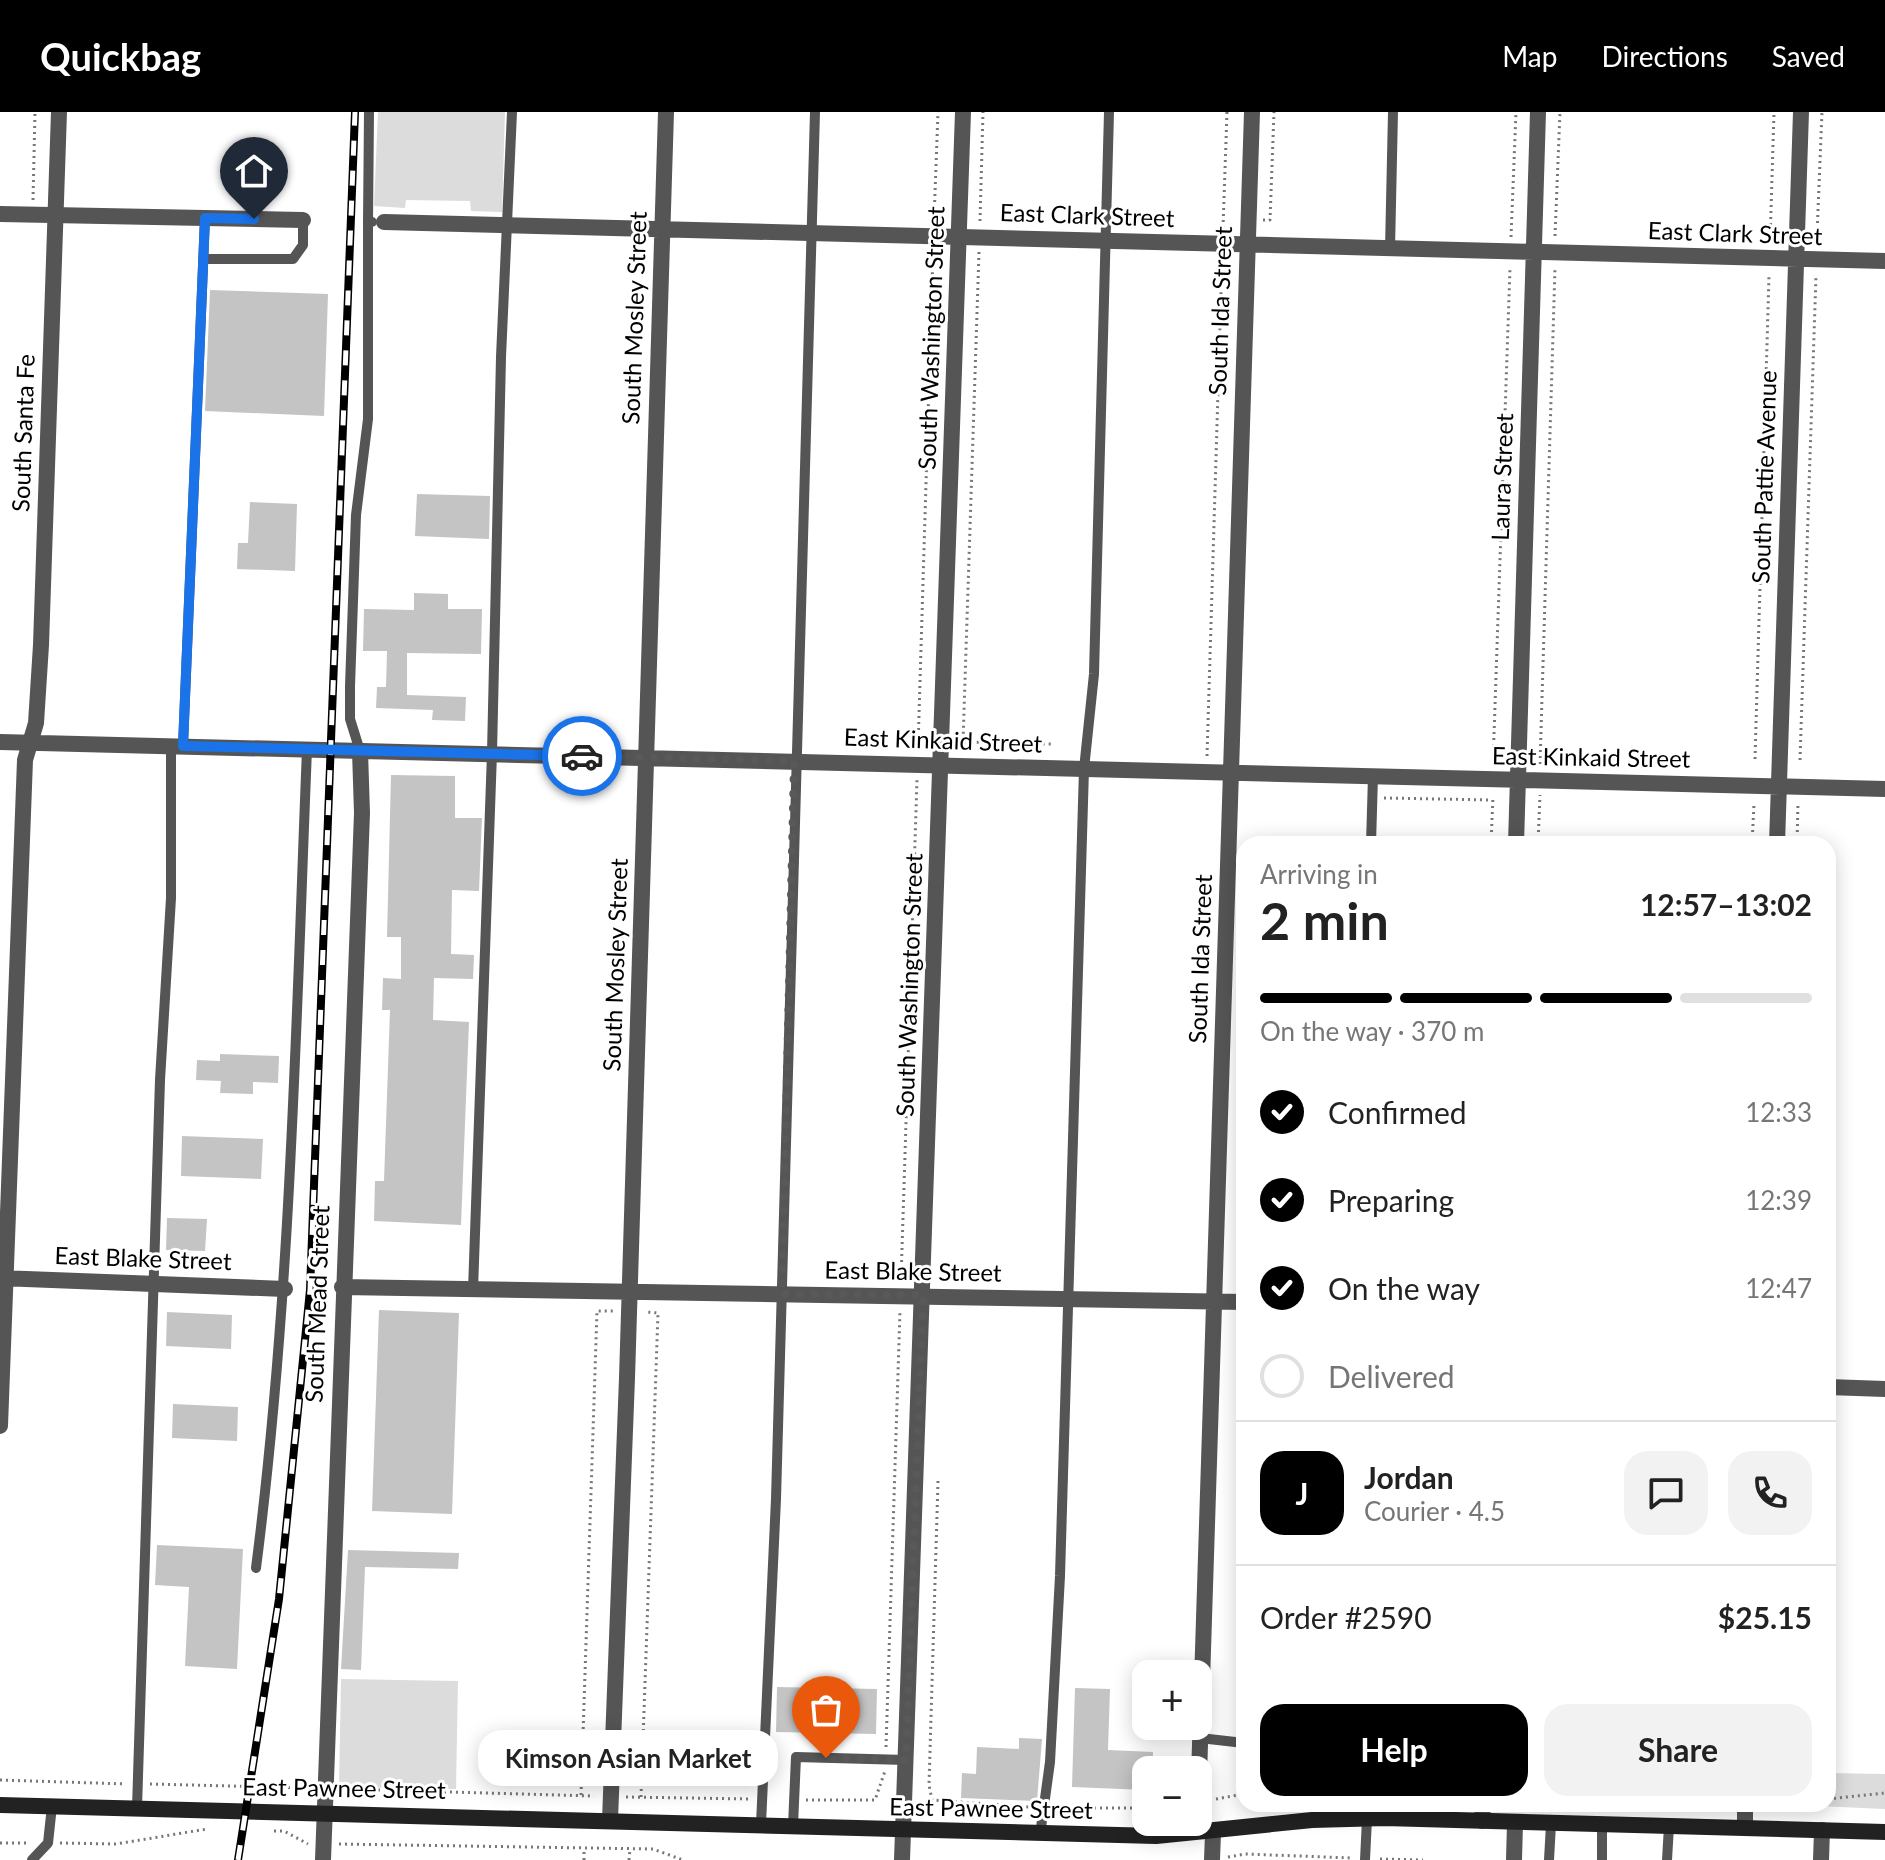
<!DOCTYPE html>
<html lang="en">
<head>
<meta charset="utf-8">
<style>
  body { margin:0; font-family:Lato,sans-serif; background:#f2f2f2; color:#222; height:100vh; display:flex; flex-direction:column; font-size:30px; white-space:nowrap }
  * { box-sizing:border-box; margin:0 }
  p { font-size:26px; color:#767676 }
  .icon { flex:none; width:44px; height:44px; fill:none; stroke:currentColor; stroke-width:2; stroke-linecap:round; stroke-linejoin:round }
  .map { position:relative; flex:1; overflow:hidden }
  .drawer { position:absolute; left:1236px; top:724px; width:600px; height:976px; display:flex; flex-direction:column; background:#fff; border-radius:24px; box-shadow:0 4px 20px #0003 }
  .drawer>* { flex:none }
  .controls { position:absolute; left:1132px; top:1548px; display:grid; gap:16px }
  .controls a { display:grid; place-items:center; width:80px; height:80px; border-radius:16px; background:#fff; box-shadow:0 4px 20px #0003; font-size:40px }
  .pin { position:absolute; display:grid; place-items:center; width:68px; height:68px; color:#fff; margin:-82px -34px; border-radius:50% 50% 50% 0; rotate:-45deg; box-shadow:0 0 8px #0007 }
  .pin .icon { rotate:45deg }
  .courier { position:absolute; display:grid; place-items:center; width:80px; height:80px; margin:-40px; border:6px solid #1a73e8; border-radius:50%; background:#fff; color:#222; box-shadow:0 2px 10px #0007 }
  .bubble { position:absolute; height:56px; border-radius:24px; background:#fff; box-shadow:0 4px 20px #0003; font-size:26px; font-weight:700; line-height:56px; text-align:center }
  .summary em { font-style:normal; font-weight:700 }
  .summary div { display:flex; flex-direction:column-reverse }
  .summary { display:flex; align-items:center; justify-content:space-between; height:136px; padding:0 24px }
  h1 { font-size:52px; font-weight:700; line-height:60px }
  .bar { display:grid; grid-template-columns:repeat(4,1fr); gap:12px 8px; align-content:center; height:96px; padding:0 24px }
  .bar i { height:10px; border-radius:6px; background:#e0e0e0 }
  .bar .active { background:#000 }
  .bar p { grid-column:span 4 }
  .line { display:flex; align-items:center; gap:20px; padding:0 24px; border-top:2px solid #e0e0e0 }
  .line div { flex:1 }
  .round { display:grid; place-items:center; flex:none; width:84px; height:84px; border-radius:24px; background:#f2f2f2 }
  ol { padding:0 24px; list-style:none }
  li { display:flex; align-items:center; gap:24px; height:88px }
  li p { margin-inline-start:auto }
  li .icon { padding:8px; border-radius:50%; background:#000; color:#fff; stroke-width:4 }
  li:last-child { color:#767676 }
  li i { width:44px; height:44px; border:4px solid #e0e0e0; border-radius:50% }
  .action { display:flex; gap:16px; margin-top:auto; padding:16px 24px }
  .action a { flex:1; height:92px; border-radius:24px; background:#000; color:#fff; font-size:32px; font-weight:700; line-height:92px; text-align:center }
  .action a+a { background:#f2f2f2; color:#222 }
  header { display:flex; align-items:center; gap:48px; box-sizing:border-box; height:112px; padding:0 40px; background:#000; color:#fff }
  header strong { font-size:38px }
  nav { display:flex; gap:44px; margin-inline-start:auto; font-size:28px }
  .map>svg:first-child { display:block }
  .green { fill:#dcdcdc }
  .building { fill:#c4c4c4 }
  .lines { fill:none; stroke-linecap:round; stroke-linejoin:round }
  .path { stroke:#777; stroke-width:3; stroke-dasharray:2 4; stroke-linecap:butt }
  .service { stroke:#555; stroke-width:10 }
  .minor { stroke:#555; stroke-width:16 }
  .tertiary { stroke:#555; stroke-width:16 }
  .secondary { stroke:#222; stroke-width:16 }
  .rail-casing { stroke:#000; stroke-width:8 }
  .rail { stroke:#fff; stroke-width:5; stroke-dasharray:15; stroke-linecap:butt }
  .done { stroke:#595959; stroke-width:8; stroke-dasharray:0 14.4 }
  .route { stroke:#1a73e8; stroke-width:10 }
  .labels { text-anchor:middle; stroke-width:6; stroke-linejoin:round; paint-order:stroke }
  .street-label { font-size:24px; fill:#000; stroke:#fff }
</style>
</head>
<body>
<header>
<strong>Quickbag</strong>
<nav><a>Map</a><a>Directions</a><a>Saved</a></nav>
</header>
<div class="map">
<svg width="1885" height="1748" viewBox="0 0 1885 1748">
  <rect width="100%" height="100%" fill="#fff"/>
  <path class="green" d="M378,0H505L502,100L471,99L470,89L406,88L405,96L374,94Z
    M341,1567L458,1569L456,1677L339,1675Z
    M1828,1661L1885,1662V1697L1773,1692H1828Z"/>
  <path class="building" d="M210,178L328,182L324,304L205,299Z
    M417,382L490,384L489,427L415,424Z
    M250,390L297,392L295,459L237,457L238,431H248Z
    M414,481L448,482V497H482L481,542L407,541V583L466,585L465,609L432,608L433,598L376,596L377,575H386L387,539H363L364,497L414,498Z
    M391,663L455,664V706H482L479,779L452,778L451,842L474,843L473,867L434,866L433,908L469,910L461,1113L374,1109L375,1069H384L390,898H382L383,866L401,867V825H387Z
    M220,942L279,944L278,971L253,970V982L220,981L221,969L196,968L197,948L220,949Z
    M182,1024L263,1027L261,1067L181,1064Z
    M167,1106L207,1107L205,1139L166,1138Z
    M379,1198L459,1201L452,1402L372,1399Z
    M167,1200L232,1203L231,1237L166,1234Z
    M173,1292L238,1295L237,1329L172,1326Z
    M157,1433L243,1437L237,1557L185,1554L189,1475L155,1473Z
    M348,1438L459,1441L458,1457L365,1455L361,1558L341,1557Z
    M777,1575L877,1577L876,1622L776,1620Z
    M1075,1576L1110,1577L1108,1638L1153,1640V1658H1146V1678L1072,1675Z
    M1019,1626L1042,1627L1037,1689L961,1686L962,1661L976,1662L977,1635L1019,1637Z"/>
  <g class="lines">
    <path class="path" d="M33,88L35,0
      M934,108L938,0
      M1263,108H1270L1274,0
      M980,109L983,0
      M1223,116L1227,0
      M1817,123L1822,0
      M1555,124L1560,0
      M1511,125L1516,0
      M1770,131L1774,0
      M979,140L963,630L1053,632
      M918,636L933,140
      M1207,644L1222,148
      M1755,647L1769,163
      M1800,648L1816,163
      M1493,652L1510,156
      M1540,652L1555,156
      M1384,686L1492,688
      M1491,732L1493,684
      M1538,732L1540,683
      M1752,732L1754,692
      M1797,732L1798,690
      M901,1168L917,667
      M938,1369L929,1673L932,1688L1030,1695
      M886,1635L900,1199
      M0,1668L126,1672
      M150,1672L310,1676
      M342,1677L594,1684
      M581,1683L597,1199H614
      M626,1685L750,1687
      M641,1685L658,1201L646,1200
      M1216,1687L1244,1682
      M1828,1687L1885,1681
      M806,1688H875L885,1659
      M1058,1696H1146
      M274,1719H284L308,1732
      M0,1731H28
      M60,1731L116,1732L207,1717
      M339,1732L653,1737L683,1748
      M1228,1745L1245,1742L1352,1746
      M1380,1747L1423,1748
      M584,1748V1736
      M629,1748L630,1737"/>
    <path class="service" d="M369,0L368,110H372
      M1390,137L1393,0
      M204,147H293L303,133V108
      M183,634L205,106
      M360,639L350,607V574L356,403L368,307V110
      M1371,732L1373,664
      M473,1178L492,641L501,245L512,0
      M256,1456C291,1184 296,910 307,637
      M1200,1626L1244,1631
      M137,1696L160,968L171,786V634
      M761,1712L776,1387L815,0
      M793,1714L796,1645L906,1648
      M1040,1723L1050,1650L1060,1464L1084,657L1094,562L1109,0
      M32,1748L48,1731L52,1694
      M1365,1748L1367,1707
      M1549,1748L1551,1712
      M1602,1748V1713
      M1667,1748L1669,1714"/>
    <path class="minor" d="M0,102L303,108
      M384,110L1885,149
      M0,630L1885,677
      M1516,732L1538,0
      M1777,732L1801,0
      M0,1166L285,1177
      M342,1175L1244,1190
      M1828,1275L1885,1277
      M0,1314L25,648L36,611L41,533L59,0
      M1198,1695L1252,0
      M610,1708L627,1266L666,0
      M1482,1709L1483,1692
      M1745,1716V1692
      M323,1748L362,701L360,639
      M1212,1748L1213,1721
      M1514,1748L1515,1711
      M1821,1748L1822,1718"/>
    <path class="tertiary" d="M902,1748L963,0"/>
    <path class="secondary" d="M0,1693L1156,1724L1312,1708L1385,1706L1885,1720"/>
    <defs>
      <path id="rail" d="M238,1748L279,1487L310,1178L355,0"/>
    </defs>
    <use href="#rail" class="rail-casing"/>
    <use href="#rail" class="rail"/>
  </g>
  <g class="lines">
    <path class="done" d="M582,644L794,649L782,1182L923,1183L906,1648L826,1646"/>
    <path class="route" d="M254,107L205,106L183,634L582,644"/>
  </g>
  <g class="labels">
    <g class="street-label">
      <text transform="translate(1087 104) rotate(2)" y="8">East Clark Street</text>
      <text transform="translate(1735 122) rotate(2)" y="8">East Clark Street</text>
      <text transform="translate(1221 199) rotate(-88)" y="8">South Ida Street</text>
      <text transform="translate(635 206) rotate(-88)" y="8">South Mosley Street</text>
      <text transform="translate(932 226) rotate(-88)" y="8">South Washington Street</text>
      <text transform="translate(24 321) rotate(-88)" y="8">South Santa Fe</text>
      <text transform="translate(1503 365) rotate(-88)" y="8">Laura Street</text>
      <text transform="translate(1765 365) rotate(-88)" y="8">South Pattie Avenue</text>
      <text transform="translate(943 629) rotate(2)" y="8">East Kinkaid Street</text>
      <text transform="translate(1591 646) rotate(1)" y="8">East Kinkaid Street</text>
      <text transform="translate(1201 847) rotate(-88)" y="8">South Ida Street</text>
      <text transform="translate(616 853) rotate(-88)" y="8">South Mosley Street</text>
      <text transform="translate(910 873) rotate(-88)" y="8">South Washington Street</text>
      <text transform="translate(143 1147) rotate(2)" y="8">East Blake Street</text>
      <text transform="translate(913 1160) rotate(1)" y="8">East Blake Street</text>
      <text transform="translate(318 1192) rotate(-88)" y="8">South Mead Street</text>
      <text transform="translate(344 1677) rotate(1)" y="8">East Pawnee Street</text>
      <text transform="translate(991 1697) rotate(1)" y="8">East Pawnee Street</text>
    </g>
  </g>
</svg>
<div class="controls">
<a>+</a>
<a>−</a>
</div>
<div class="pin" style="left:826px;top:1646px;background:#ea580c"><svg class="icon" aria-label="bag" viewBox="0 0 24 24"><path d="M5 8h14l-1 12H6zM9 8a3 3 0 0 1 6 0"/></svg></div>
<div class="pin" style="left:254px;top:107px;background:#1f2937"><svg class="icon" aria-label="home" viewBox="0 0 24 24"><path d="M3 11l9-7 9 7M6 9v11h12V9"/></svg></div>
<div class="courier" style="left:582px;top:644px"><svg class="icon" aria-label="car" viewBox="0 0 24 24"><path d="M5 17H2v-5l4-1 3-4h7l3 4 3 1v5h-3M9 17h6M6 11h13"/><circle cx="7" cy="17" r="2"/><circle cx="17" cy="17" r="2"/></svg></div>
<div class="bubble" style="left:478px;top:1618px;width:300px">Kimson Asian Market</div>
<section class="drawer">
<div class="summary"><div><h1>2 min</h1><p>Arriving in</p></div><em>12:57–13:02</em></div>
<div class="bar"><i class="active"></i><i class="active"></i><i class="active"></i><i></i><p>On the way · 370 m</p></div>
<ol>
<li><svg class="icon" aria-label="check" viewBox="0 0 24 24"><path d="M5 12l5 5 9-10"/></svg>Confirmed<p>12:33</p></li>
<li><svg class="icon" aria-label="check" viewBox="0 0 24 24"><path d="M5 12l5 5 9-10"/></svg>Preparing<p>12:39</p></li>
<li><svg class="icon" aria-label="check" viewBox="0 0 24 24"><path d="M5 12l5 5 9-10"/></svg>On the way<p>12:47</p></li>
<li><i></i>Delivered</li>
</ol>
<div class="line" style="height:144px"><b class="round" style="background:#000;color:#fff">J</b><div><b>Jordan</b><p>Courier · 4.5</p></div><a class="round"><svg class="icon" aria-label="chat" viewBox="0 0 24 24"><path d="M4 5h16v11H9l-5 4z"/></svg></a><a class="round"><svg class="icon" aria-label="phone" viewBox="0 0 24 24"><path d="M5 4h4l2 5-3 2q2 4 5 5l2-3 5 2v4C11 20 4 13 5 4z"/></svg></a></div>
<div class="line" style="height:104px"><div>Order #2590</div><b>$25.15</b></div>
<div class="action"><a>Help</a><a>Share</a></div>
</section>
</div>
</body>
</html>
